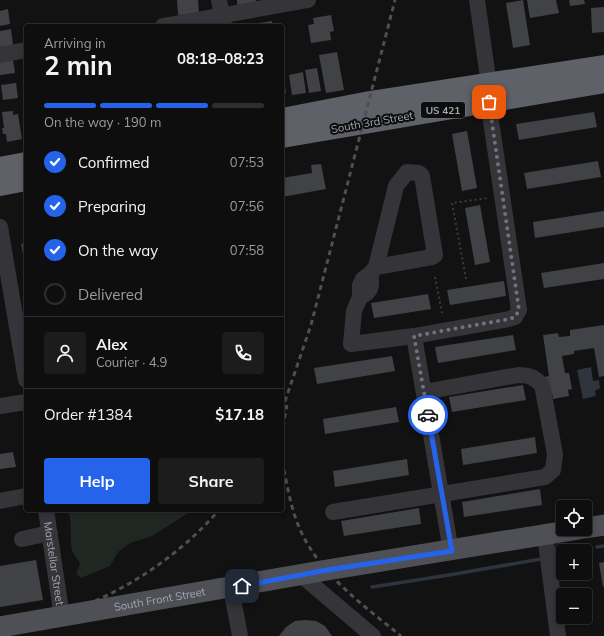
<!DOCTYPE html>
<html lang="en">
<head>
<meta charset="utf-8">
<style>
  body { margin:0; font-family:Mulish,sans-serif; background:#1c1c1c; color:#f1f3f6; height:100vh; display:flex; flex-direction:column; font-size:15px; white-space:nowrap }
  * { box-sizing:border-box; margin:0 }
  p { font-size:13px; color:#9b9c9e }
  .icon { flex:none; width:22px; height:22px; fill:none; stroke:currentColor; stroke-width:2; stroke-linecap:round; stroke-linejoin:round }
  .map { position:relative; flex:1; overflow:hidden }
  .details { position:absolute; left:24px; top:24px; width:260px; height:488px; display:flex; flex-direction:column; background:#0e0e0e; border-radius:4px; box-shadow:0 2px 6px #0003,0 0 0 1px #2e2e2e }
  .details>* { flex:none }
  .fabs { position:absolute; left:556px; top:500px; display:grid; gap:8px }
  .fabs a { display:grid; place-items:center; width:36px; height:36px; border-radius:4px; background:#0e0e0e; box-shadow:0 2px 6px #0003,0 0 0 1px #2e2e2e; font-size:20px }
  .pin { position:absolute; display:grid; place-items:center; width:34px; height:34px; color:#fff; margin:-17px; border-radius:8px; box-shadow:0 2px 6px #0006 }
  .courier { position:absolute; display:grid; place-items:center; width:40px; height:40px; margin:-20px; border:3px solid #2563eb; border-radius:50%; background:#fff; color:#222; box-shadow:0 1px 5px #0007 }
  .head em { font-style:normal; font-weight:700 }
  .head div { display:flex; flex-direction:column-reverse }
  .head { display:flex; align-items:center; justify-content:space-between; height:68px; padding:0 20px }
  h1 { font-size:26px; font-weight:700; line-height:30px }
  .bar { display:grid; grid-template-columns:repeat(4,1fr); gap:6px 4px; align-content:center; height:48px; padding:0 20px }
  .bar i { height:5px; border-radius:3px; background:#2e2e2e }
  .bar .on { background:#2563eb }
  .bar p { grid-column:span 4 }
  .line { display:flex; align-items:center; gap:10px; padding:0 20px; border-top:1px solid #2e2e2e }
  .line div { flex:1 }
  .round { display:grid; place-items:center; flex:none; width:42px; height:42px; border-radius:4px; background:#1c1c1c }
  ol { padding:0 20px; list-style:none }
  li { display:flex; align-items:center; gap:12px; height:44px }
  li p { margin-inline-start:auto }
  li .icon { padding:4px; border-radius:50%; background:#2563eb; color:#fff; stroke-width:4 }
  li:last-child { color:#9b9c9e }
  li i { width:22px; height:22px; border:2px solid #2e2e2e; border-radius:50% }
  .primary-button { display:flex; gap:8px; margin-top:auto; padding:8px 20px }
  .primary-button a { flex:1; height:46px; border-radius:4px; background:#2563eb; color:#fff; font-size:16px; font-weight:700; line-height:46px; text-align:center }
  .primary-button a+a { background:#1c1c1c; color:#f1f3f6 }
  .map>svg:first-child { display:block }
  .green { fill:#202722 }
  .water { fill:#2e343c }
  .lines { fill:none; stroke-linecap:round; stroke-linejoin:round }
  .stream { stroke:#2e343c; stroke-width:3.5 }
  .building { fill:#414246 }
  .path { stroke:#3b3c40; stroke-width:2; stroke-dasharray:2 3; stroke-linecap:butt }
  .minor { stroke:#353539; stroke-width:16 }
  .major { stroke:#4f5056; stroke-width:21 }
  .highway { stroke:#5f6168; stroke-width:22 }
  .rail { stroke:#4e4f54; stroke-width:3; stroke-dasharray:5 4; stroke-linecap:butt }
  .done { stroke:#71737a; stroke-width:4; stroke-dasharray:0 7.2 }
  .route { stroke:#2563eb; stroke-width:5 }
  .labels { text-anchor:middle; stroke-width:4; stroke-linejoin:round; paint-order:stroke }
  .shield { fill:#0d0d0e; stroke:#777981; stroke-width:1 }
  .shield-label { font-size:10px; font-weight:bold; fill:#a4a7b2 }
  .street-label { font-size:11px; fill:#a4a7b2; stroke:#0d0d0e }
</style>
</head>
<body>
<div class="map">
<svg width="604" height="636" viewBox="0 0 604 636">
  <rect width="100%" height="100%" fill="#121213"/>
  <path class="green" d="M68,510H193L152,536L130,543L118,552L110,566L81,578L76,574L80,564C78,560 74,555 72,551C69,537 73,523 68,510Z"/>
  <path class="water" d="M591,367L593,381L599,380L600,388L595,391L596,396L583,399L577,370Z"/>
  <g class="lines">
    <path class="stream" d="M597,547L604,546
      M372,587L449,575L541,559"/>
  </g>
  <path class="building" d="M177,0H198L199,13L178,15Z
    M237,0H256V3L237,5Z
    M523,0L530,45L513,48L506,3Z
    M527,0H556L559,13L530,18Z
    M569,0H584L585,4L570,6Z
    M604,7V32L592,33L591,8Z
    M8,9L10,24L0,26V11Z
    M331,15L334,31L330,32L331,40L311,43L308,25L314,24L313,18Z
    M272,21L273,26H245V25Z
    M11,29L13,45L0,47V31Z
    M337,52L344,90L326,93L319,55Z
    M13,60L15,73L0,75V62Z
    M317,68L321,91L309,93L305,70Z
    M282,69L286,93L282,94Z
    M303,72L306,93L292,95L289,75Z
    M16,83L18,98L3,100L1,85Z
    M13,111V115L18,114L22,139L7,142L6,134H3L2,128H4L2,112Z
    M594,112L597,127L519,140L516,124Z
    M467,131L477,188L462,191L452,134Z
    M598,161L601,177L527,189L524,173Z
    M321,164L326,189L282,197V178L312,173L311,165Z
    M480,205L490,262L475,265L465,208Z
    M604,211V227L535,238L533,222Z
    M26,243V257L24,258L21,244Z
    M604,263V279L544,288L541,273Z
    M504,281L506,296L450,305L447,290Z
    M428,294L431,309L374,318L371,303Z
    M604,325V376L599,377L594,348L574,351V354L562,356L565,373H569L572,389L568,390L569,396L553,399L552,393L548,394L545,377L549,376L543,335L558,333L559,337L570,336V330Z
    M513,335L516,350L438,363L435,347Z
    M392,356L395,371L317,384L314,368Z
    M523,385L526,400L452,412L449,397Z
    M396,407L399,422L325,434L323,419Z
    M535,437L537,453L463,465L461,449Z
    M13,452L16,467L0,469V454Z
    M407,459L409,475L335,487L333,471Z
    M540,489L542,505L464,517L462,502Z
    M419,508L421,524L344,536L341,521Z
    M36,560L43,600L0,607V566Z
    M604,562V586L603,587L599,563Z
    M305,620L316,621L325,626L332,636H279L286,627L295,621Z"/>
  <g class="lines">
    <path class="path" d="M435,277L442,313
      M466,279L452,203L489,198"/>
    <g class="minor">
      <path d="M219,0L224,26"/>
      <path d="M163,26L308,0"/>
      <path d="M0,55L26,50"/>
      <path d="M0,227L26,380"/>
      <path d="M370,274L376,267L432,257L435,255L422,176L419,173L407,172L396,186L376,267"/>
      <path d="M360,297C371,292 373,286 370,274L363,279L360,285V297L354,311L351,344L414,336L509,319L515,317L519,310L491,121L489,85L477,0"/>
      <path d="M414,336L451,551"/>
      <path d="M0,406L26,402"/>
      <path d="M0,501L26,496"/>
      <path id="s1" d="M46,510L62,617"/>
      <path d="M333,512L545,477L553,470L555,454L542,385C534,377 529,375 518,375L424,392"/>
      <path d="M545,535L558,636"/>
      <path d="M22,539L50,533"/>
      <path d="M301,575L373,636"/>
      <path d="M231,588L240,636"/>
    </g>
    <g class="major">
      <path d="M585,528L604,525"/>
      <path id="s2" d="M0,627L327,570L579,529"/>
    </g>
    <path class="highway" d="M282,119L370,102L604,66
      M282,137L604,82
      M0,168L26,163
      M0,185L26,180"/>
    <path class="rail" d="M282,410L311,325L395,0
      M282,445L284,421L287,405
      M282,461C287,483 290,506 299,527C318,573 363,605 401,636
      M0,627C15,625 30,623 45,619C111,601 175,561 219,510"/>
  </g>
  <g class="lines">
    <path class="done" d="M428,415L414,336L509,319L515,317L519,310L489,102"/>
    <path class="route" d="M242,586L327,570L452,551L428,415"/>
  </g>
  <g class="labels">
    <rect class="shield" x="421" y="102" width="44" height="16" rx="3"/>
    <g class="shield-label">
      <text x="443" y="114">US 421</text>
    </g>
    <g class="street-label">
      <text transform="translate(372 122) rotate(-10)" y="4">South 3rd Street</text>
      <text dy="4" stroke="none"><textPath href="#s1" startOffset="54">Marstellar Street</textPath></text>
      <text dy="4" stroke="none"><textPath href="#s2" startOffset="162">South Front Street</textPath></text>
    </g>
  </g>
</svg>
<div class="fabs">
<a><svg class="icon" aria-label="locate" viewBox="0 0 24 24"><circle cx="12" cy="12" r="6"/><path d="M12 2v4M12 18v4M2 12h4M18 12h4"/></svg></a>
<a>+</a>
<a>−</a>
</div>
<div class="pin" style="left:489px;top:102px;background:#ea580c"><svg class="icon" aria-label="bag" viewBox="0 0 24 24"><path d="M5 8h14l-1 12H6zM9 8a3 3 0 0 1 6 0"/></svg></div>
<div class="pin" style="left:242px;top:586px;background:#1f2937"><svg class="icon" aria-label="home" viewBox="0 0 24 24"><path d="M3 11l9-7 9 7M6 9v11h12V9"/></svg></div>
<div class="courier" style="left:428px;top:415px"><svg class="icon" aria-label="car" viewBox="0 0 24 24"><path d="M5 17H2v-5l4-1 3-4h7l3 4 3 1v5h-3M9 17h6M6 11h13"/><circle cx="7" cy="17" r="2"/><circle cx="17" cy="17" r="2"/></svg></div>
<section class="details">
<div class="head"><div><h1>2 min</h1><p>Arriving in</p></div><em>08:18–08:23</em></div>
<div class="bar"><i class="on"></i><i class="on"></i><i class="on"></i><i></i><p>On the way · 190 m</p></div>
<ol>
<li><svg class="icon" aria-label="check" viewBox="0 0 24 24"><path d="M5 12l5 5 9-10"/></svg>Confirmed<p>07:53</p></li>
<li><svg class="icon" aria-label="check" viewBox="0 0 24 24"><path d="M5 12l5 5 9-10"/></svg>Preparing<p>07:56</p></li>
<li><svg class="icon" aria-label="check" viewBox="0 0 24 24"><path d="M5 12l5 5 9-10"/></svg>On the way<p>07:58</p></li>
<li><i></i>Delivered</li>
</ol>
<div class="line" style="height:72px"><a class="round"><svg class="icon" aria-label="person" viewBox="0 0 24 24"><circle cx="12" cy="8" r="4"/><path d="M4 21q1-7 8-7t8 7"/></svg></a><div><b>Alex</b><p>Courier · 4.9</p></div><a class="round"><svg class="icon" aria-label="phone" viewBox="0 0 24 24"><path d="M5 4h4l2 5-3 2q2 4 5 5l2-3 5 2v4C11 20 4 13 5 4z"/></svg></a></div>
<div class="line" style="height:52px"><div>Order #1384</div><b>$17.18</b></div>
<div class="primary-button"><a>Help</a><a>Share</a></div>
</section>
</div>
</body>
</html>
